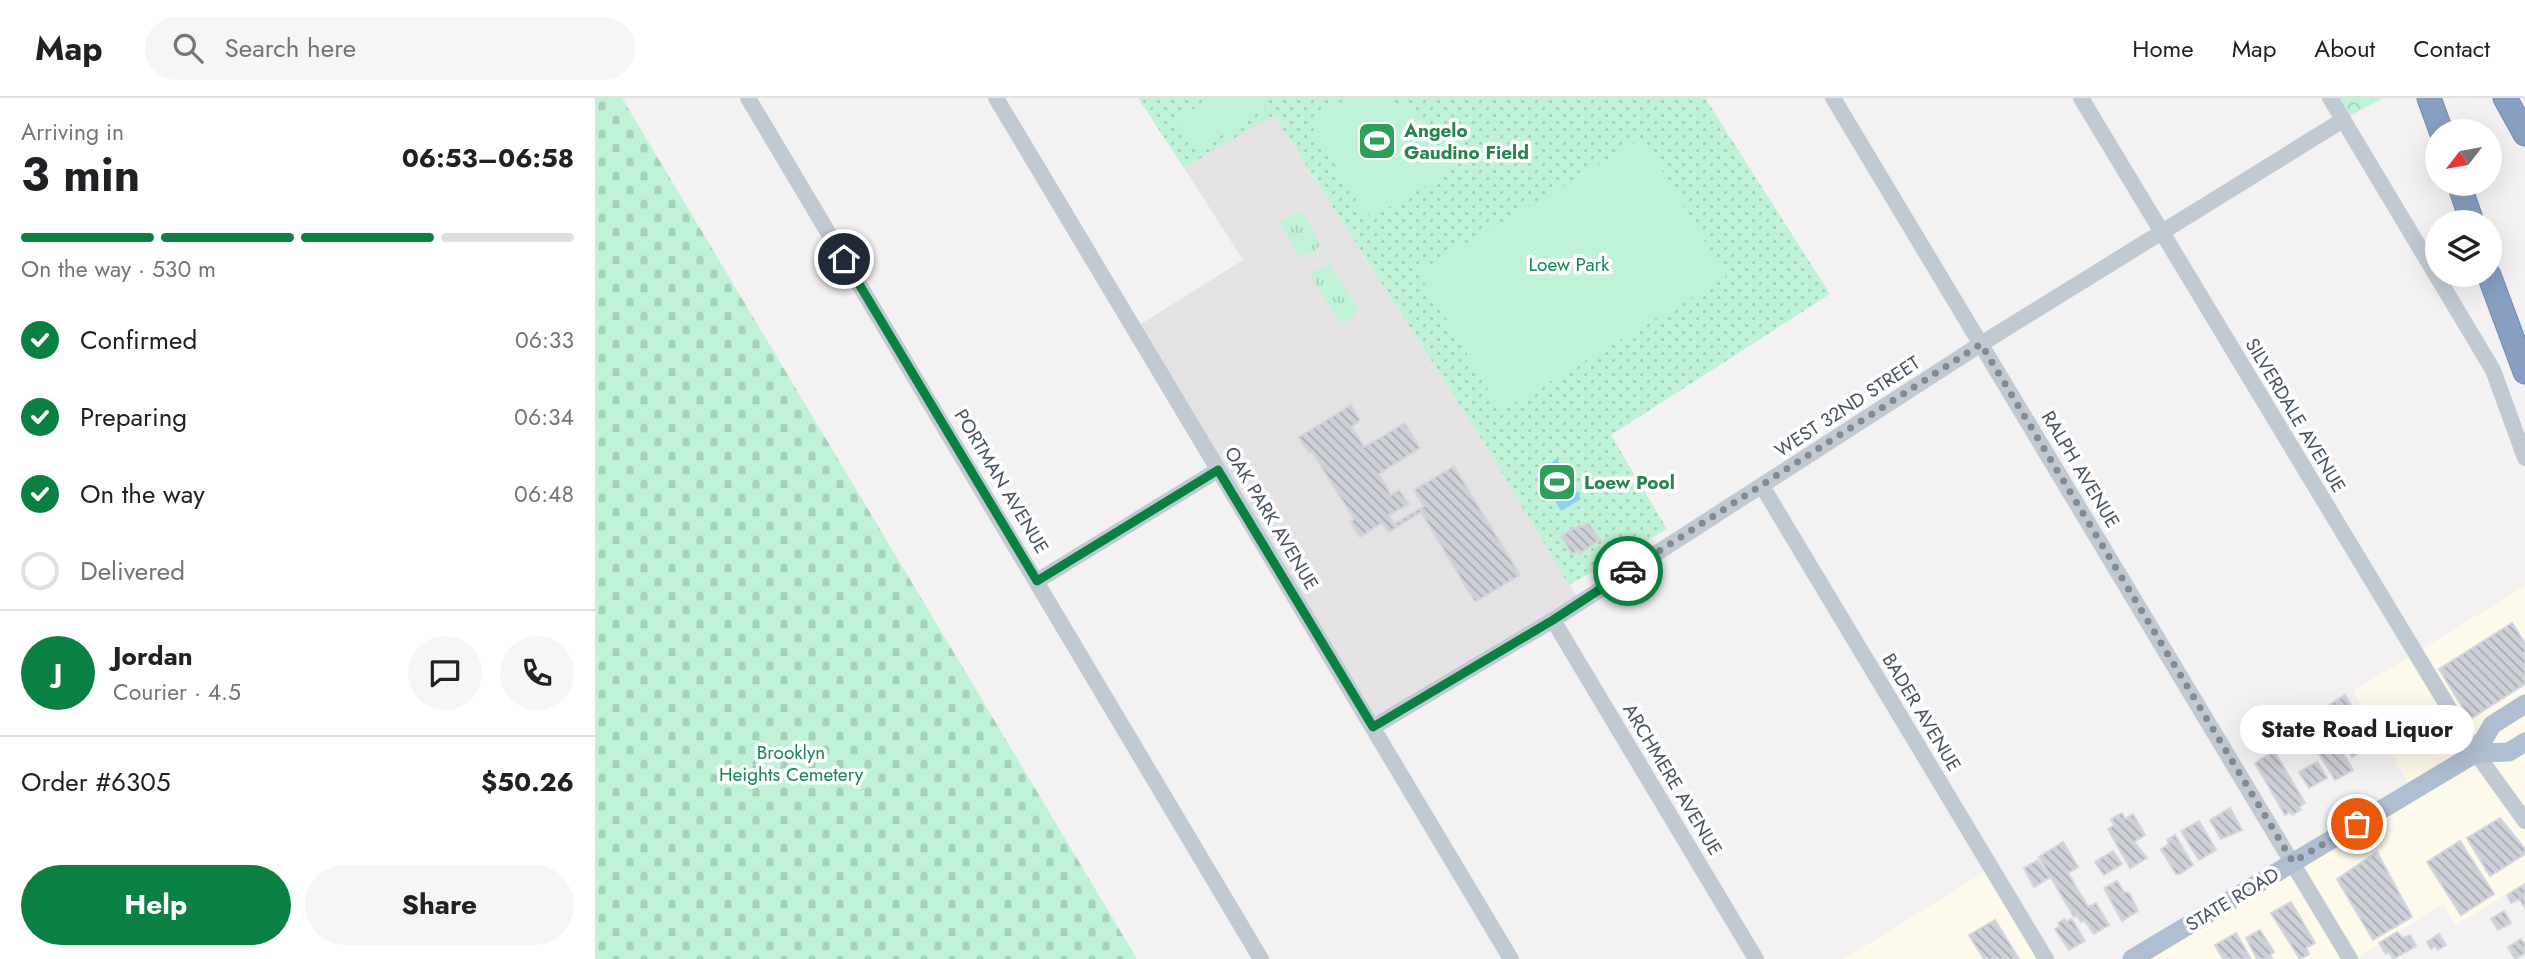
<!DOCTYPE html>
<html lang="en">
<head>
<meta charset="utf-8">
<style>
  body { margin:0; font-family:Jost,sans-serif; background:#f6f6f6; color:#202124; height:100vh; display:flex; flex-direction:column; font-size:26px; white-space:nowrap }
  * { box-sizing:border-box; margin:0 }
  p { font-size:23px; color:#757577 }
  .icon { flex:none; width:38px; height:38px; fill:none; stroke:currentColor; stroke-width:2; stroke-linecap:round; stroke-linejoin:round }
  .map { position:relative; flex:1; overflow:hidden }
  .side { display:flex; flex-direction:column; background:#fff; width:595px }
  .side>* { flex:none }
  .needle { width:46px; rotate:239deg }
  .buttons { position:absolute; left:1830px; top:21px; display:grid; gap:14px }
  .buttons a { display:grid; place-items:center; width:77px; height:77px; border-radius:50%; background:#fff; box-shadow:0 7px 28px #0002; font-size:35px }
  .pin { position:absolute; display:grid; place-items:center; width:60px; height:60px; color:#fff; margin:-30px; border:4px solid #fff; border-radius:50%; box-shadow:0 2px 7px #0007 }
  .courier { position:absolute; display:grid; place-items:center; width:70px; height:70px; margin:-35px; border:5px solid #0b8043; border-radius:50%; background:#fff; color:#222; box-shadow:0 2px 9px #0007 }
  .bubble { position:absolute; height:49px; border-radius:24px; background:#fff; box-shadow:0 7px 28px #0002; font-size:23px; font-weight:700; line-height:49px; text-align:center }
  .headline em { font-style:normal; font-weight:700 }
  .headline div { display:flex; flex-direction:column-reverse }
  .headline { display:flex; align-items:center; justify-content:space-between; height:119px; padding:0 21px }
  h1 { font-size:46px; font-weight:700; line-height:52px }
  .bar { display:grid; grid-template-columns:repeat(4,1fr); gap:10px 7px; align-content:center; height:84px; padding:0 21px }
  .bar i { height:9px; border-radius:5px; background:#e0e0e0 }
  .bar .active { background:#0b8043 }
  .bar p { grid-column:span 4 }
  .line { display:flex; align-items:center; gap:18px; padding:0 21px; border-top:2px solid #e0e0e0 }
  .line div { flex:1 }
  .round { display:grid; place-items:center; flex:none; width:74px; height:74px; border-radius:37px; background:#f6f6f6 }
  ol { padding:0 21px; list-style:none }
  li { display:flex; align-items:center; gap:21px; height:77px }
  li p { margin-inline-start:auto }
  li .icon { padding:7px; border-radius:50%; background:#0b8043; color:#fff; stroke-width:4 }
  li:last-child { color:#757577 }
  li i { width:38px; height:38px; border:4px solid #e0e0e0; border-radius:50% }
  .button { display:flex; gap:14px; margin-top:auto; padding:14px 21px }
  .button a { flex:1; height:80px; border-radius:42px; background:#0b8043; color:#fff; font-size:28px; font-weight:700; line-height:80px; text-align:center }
  .button a+a { background:#f6f6f6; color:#202124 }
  header { display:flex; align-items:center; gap:42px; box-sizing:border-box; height:98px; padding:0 35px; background:#fff; border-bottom:2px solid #e0e0e0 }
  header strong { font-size:33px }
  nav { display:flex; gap:38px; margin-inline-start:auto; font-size:24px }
  .search { width:490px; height:63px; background:#f6f6f6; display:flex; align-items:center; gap:18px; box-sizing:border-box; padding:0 24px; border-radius:38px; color:#757577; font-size:26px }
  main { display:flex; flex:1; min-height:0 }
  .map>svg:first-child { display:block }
  .commercial { fill:#fdf9eb }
  .education { fill:#e4e2e3 }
  .grass { fill:url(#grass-tufts) }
  .forest { fill:url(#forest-crowns) }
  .cemetery { fill:url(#cemetery-stones) }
  .park { fill:url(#park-dots) }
  .pitch { fill:#bff2d6 }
  .water { fill:#8ad3f0 }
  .building { fill:url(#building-back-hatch); stroke:#d5d6dd; stroke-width:2 }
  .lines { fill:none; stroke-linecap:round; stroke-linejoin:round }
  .highway-casing { stroke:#728aad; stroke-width:25 }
  .minor { stroke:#c1cad3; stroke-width:16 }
  .major { stroke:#b0bed1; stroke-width:19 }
  .highway { stroke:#879fc1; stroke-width:23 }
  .done { stroke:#848a93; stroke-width:7; stroke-dasharray:0 12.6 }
  .route { stroke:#0b8043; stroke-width:9 }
  .labels { text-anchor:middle; stroke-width:7; stroke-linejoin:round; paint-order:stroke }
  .leisure-label { font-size:19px; font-weight:bold; fill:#27864d; stroke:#fff; text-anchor:start }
  .park-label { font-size:19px; fill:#138656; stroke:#fff }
  .street-label { font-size:19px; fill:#485360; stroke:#fff }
</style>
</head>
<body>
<header>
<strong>Map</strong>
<div class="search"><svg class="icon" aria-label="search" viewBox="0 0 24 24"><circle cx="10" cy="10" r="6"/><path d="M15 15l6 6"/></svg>Search here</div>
<nav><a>Home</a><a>Map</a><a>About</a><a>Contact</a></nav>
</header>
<main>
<section class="side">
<div class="headline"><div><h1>3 min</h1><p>Arriving in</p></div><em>06:53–06:58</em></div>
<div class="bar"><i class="active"></i><i class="active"></i><i class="active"></i><i></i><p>On the way · 530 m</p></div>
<ol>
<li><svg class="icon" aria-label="check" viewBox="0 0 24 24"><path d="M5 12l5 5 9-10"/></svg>Confirmed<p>06:33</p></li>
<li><svg class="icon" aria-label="check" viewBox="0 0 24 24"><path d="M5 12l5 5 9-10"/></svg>Preparing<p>06:34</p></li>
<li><svg class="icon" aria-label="check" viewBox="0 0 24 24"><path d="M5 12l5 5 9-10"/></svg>On the way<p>06:48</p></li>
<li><i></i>Delivered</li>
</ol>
<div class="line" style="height:126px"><b class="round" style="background:#0b8043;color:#fff">J</b><div><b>Jordan</b><p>Courier · 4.5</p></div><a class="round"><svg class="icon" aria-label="chat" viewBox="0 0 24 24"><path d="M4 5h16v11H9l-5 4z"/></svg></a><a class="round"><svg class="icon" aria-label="phone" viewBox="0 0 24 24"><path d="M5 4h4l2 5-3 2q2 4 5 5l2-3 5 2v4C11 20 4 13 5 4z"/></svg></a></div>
<div class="line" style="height:91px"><div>Order #6305</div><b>$50.26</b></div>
<div class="button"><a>Help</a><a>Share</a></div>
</section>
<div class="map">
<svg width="1930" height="861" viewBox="0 0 1930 861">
  <defs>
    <pattern id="grass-tufts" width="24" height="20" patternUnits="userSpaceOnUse" patternTransform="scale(1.75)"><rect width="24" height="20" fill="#bff2d6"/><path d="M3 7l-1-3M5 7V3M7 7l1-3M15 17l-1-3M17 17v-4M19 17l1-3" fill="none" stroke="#a6d1ba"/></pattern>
    <pattern id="forest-crowns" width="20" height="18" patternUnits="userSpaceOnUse" patternTransform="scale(1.75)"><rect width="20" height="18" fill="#bff2d6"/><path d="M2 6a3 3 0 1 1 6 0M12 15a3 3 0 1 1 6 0" fill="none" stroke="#a6d1ba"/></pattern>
    <pattern id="cemetery-stones" width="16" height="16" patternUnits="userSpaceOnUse" patternTransform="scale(1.75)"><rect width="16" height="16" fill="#bff2d6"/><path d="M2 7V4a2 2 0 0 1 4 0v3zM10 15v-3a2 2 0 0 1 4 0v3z" fill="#a6d1ba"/></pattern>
    <pattern id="park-dots" width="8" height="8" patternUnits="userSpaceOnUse" patternTransform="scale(1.75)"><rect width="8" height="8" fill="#bff2d6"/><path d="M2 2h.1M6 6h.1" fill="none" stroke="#a6d1ba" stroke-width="1.8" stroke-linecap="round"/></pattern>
    <pattern id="building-back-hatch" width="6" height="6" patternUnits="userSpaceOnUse" patternTransform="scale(1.75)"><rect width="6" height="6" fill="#cdd0d6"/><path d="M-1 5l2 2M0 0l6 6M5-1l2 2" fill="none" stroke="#a8abb1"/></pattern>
  </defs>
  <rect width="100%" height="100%" fill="#f3f1f1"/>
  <path class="commercial" d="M1930,488V785L1861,827L1848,806L1761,861H1552L1818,692L1758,593Z
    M1396,770L1451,861H1249Z"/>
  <path class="education" d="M678,16L889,345L985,504L778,629L538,231L648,162L589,70Z"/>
  <path class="grass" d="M704,114L708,115L725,145L720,155L704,157L685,126L689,121Z
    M735,166L763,210L759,218L745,225L716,178L719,173Z"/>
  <path class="forest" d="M1735,0H1786V1L1748,22Z"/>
  <path class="cemetery" d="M0,0H27L542,861H0Z"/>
  <path class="park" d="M543,0H1110L1235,196L1016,337L1072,431L974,487L889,345L679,17L589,70Z"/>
  <path class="pitch" d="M616,0H667L672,9L601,53L582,22Z
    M758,0L786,1L822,13L856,74L780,117L769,115L714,23L731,10Z
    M1048,40L1131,179L906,313L823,174Z"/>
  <path class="water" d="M962,361L986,401L966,413L942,373Z"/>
  <path class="building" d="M756,307L765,322L757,329L769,349L810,325L825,350L784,376L796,397L804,392L814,406L794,417L799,426L829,408L819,392L859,368L925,477L880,504L826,414L794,434L787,425L765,439L755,424L759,421L717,354L714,355L704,339Z
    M994,425L1005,442L985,455L983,452L977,456L966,438L985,427L986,429Z
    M1917,525L1930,545V586L1875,621L1844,571Z
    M1750,597L1759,612L1747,619L1743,613L1739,616L1734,607Z
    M1825,609L1837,629L1812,643L1800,623Z
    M1728,611L1735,624L1713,636L1706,624Z
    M1764,625L1777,647L1757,659L1744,637L1747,635L1746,632Z
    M1709,634L1716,646L1707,651L1700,639Z
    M1738,638L1758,672L1740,682L1720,649L1729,644L1728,642Z
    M1679,653L1710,705L1704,709L1706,712L1697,717L1695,714L1690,717L1660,665Z
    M1722,664L1732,680L1714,690L1704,674Z
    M1635,710L1647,732L1626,741L1615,722Z
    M1527,715L1530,721L1538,716L1550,737L1539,744L1552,760L1535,770L1513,731L1519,727L1516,721Z
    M1905,720L1930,751V756L1895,778L1872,740Z
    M1604,723L1621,752L1604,762L1586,733Z
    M1580,737L1598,767L1585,776H1581L1566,751L1574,746L1572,742Z
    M1865,743L1899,796L1866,817L1832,764Z
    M1468,744L1483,769L1473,775L1493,809L1501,805L1514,827L1499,836L1489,822L1486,824L1482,817L1479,819L1444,759Z
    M1518,753L1527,766L1509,777L1500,764Z
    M1782,754L1817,819L1778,842L1742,781Z
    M1443,762L1454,780L1439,789L1429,770Z
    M1522,783L1529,794L1534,795L1543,813L1527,823L1509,790Z
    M1930,786V810L1924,801L1916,805L1912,797Z
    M1696,804L1720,845L1711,850L1714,856L1705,861L1676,815Z
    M1909,813L1916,825L1903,832L1896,821Z
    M1470,821L1472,824L1476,821L1478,823L1490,843L1474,852L1460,831L1465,828L1463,825Z
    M1400,822L1424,861H1389L1374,837Z
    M1665,832L1679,854L1675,857L1677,860L1674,861H1662L1651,840Z
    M1802,834L1808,840L1815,837L1821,848L1798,861L1794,854L1791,856L1784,845Z
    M1641,835L1656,861H1628L1620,847Z
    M1844,836L1851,847L1843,852L1840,848L1836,851L1832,844Z
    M1926,841L1930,847V855L1920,861L1913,849Z"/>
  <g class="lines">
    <defs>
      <path id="highway" d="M1834,0L1846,33
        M1910,0L1930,36
        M1864,86L1877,124
        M1894,177L1930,274"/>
    </defs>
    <use href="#highway" class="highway-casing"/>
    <path class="minor" d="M153,0L666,861
      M401,0L916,861
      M1238,0L1755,861
      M1486,0L1881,655L1930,723
      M1735,0L1898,272L1930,360
      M1167,388L1451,861
      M442,483L623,372
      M958,522L1161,861
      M778,629L958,522L1386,246L1748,22"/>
    <path class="major" d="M1881,655L1914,654L1930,644
      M1537,861L1881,655L1897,627L1930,606"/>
    <use href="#highway" class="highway"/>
  </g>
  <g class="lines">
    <path class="done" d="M1033,473L1386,246L1698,764L1762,726"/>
    <path class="route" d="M249,161L442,483L623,372L778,629L958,522L1033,473"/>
  </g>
  <defs>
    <symbol id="stadium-square" viewBox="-11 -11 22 22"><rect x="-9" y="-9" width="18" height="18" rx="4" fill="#2e9e5b" stroke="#fff"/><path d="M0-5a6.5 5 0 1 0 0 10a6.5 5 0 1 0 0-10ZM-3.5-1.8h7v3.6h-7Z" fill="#fff"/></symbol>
  </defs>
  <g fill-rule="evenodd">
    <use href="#stadium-square" x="760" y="21" width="44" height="44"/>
    <use href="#stadium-square" x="940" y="362" width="44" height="44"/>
  </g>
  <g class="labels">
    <g class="leisure-label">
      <text x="809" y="39">Angelo<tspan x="809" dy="22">Gaudino Field</tspan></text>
      <text x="989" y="391">Loew Pool</text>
    </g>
    <g class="park-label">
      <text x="974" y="173">Loew Park</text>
      <text x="196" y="661">Brooklyn<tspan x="196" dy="22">Heights Cemetery</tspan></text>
    </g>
    <g class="street-label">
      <text transform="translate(1252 308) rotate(-33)" y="7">WEST 32ND STREET</text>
      <text transform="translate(1701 317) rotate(59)" y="7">SILVERDALE AVENUE</text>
      <text transform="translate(1486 371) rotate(59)" y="7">RALPH AVENUE</text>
      <text transform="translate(407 383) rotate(59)" y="7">PORTMAN AVENUE</text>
      <text transform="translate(677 420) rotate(59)" y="7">OAK PARK AVENUE</text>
      <text transform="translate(1327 614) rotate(59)" y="7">BADER AVENUE</text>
      <text transform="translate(1078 681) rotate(59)" y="7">ARCHMERE AVENUE</text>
      <text transform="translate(1637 801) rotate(-31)" y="7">STATE ROAD</text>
    </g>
  </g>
</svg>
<div class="buttons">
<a><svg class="needle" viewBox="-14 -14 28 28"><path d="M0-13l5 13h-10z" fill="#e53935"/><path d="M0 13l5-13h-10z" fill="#757577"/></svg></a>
<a><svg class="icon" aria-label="layers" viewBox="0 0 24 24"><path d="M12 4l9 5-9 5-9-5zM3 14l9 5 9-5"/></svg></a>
</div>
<div class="pin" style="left:1762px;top:726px;background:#ea580c"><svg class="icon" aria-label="bag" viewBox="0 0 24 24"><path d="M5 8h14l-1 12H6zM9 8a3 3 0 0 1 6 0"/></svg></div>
<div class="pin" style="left:249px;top:161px;background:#1f2937"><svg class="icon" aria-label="home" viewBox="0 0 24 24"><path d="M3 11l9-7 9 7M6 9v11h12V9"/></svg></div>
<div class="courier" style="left:1033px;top:473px"><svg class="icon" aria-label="car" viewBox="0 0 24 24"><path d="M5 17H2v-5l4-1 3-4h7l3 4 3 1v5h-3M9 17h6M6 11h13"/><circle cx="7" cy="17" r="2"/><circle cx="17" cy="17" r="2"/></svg></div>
<div class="bubble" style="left:1645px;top:607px;width:234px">State Road Liquor</div>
</div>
</main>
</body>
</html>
